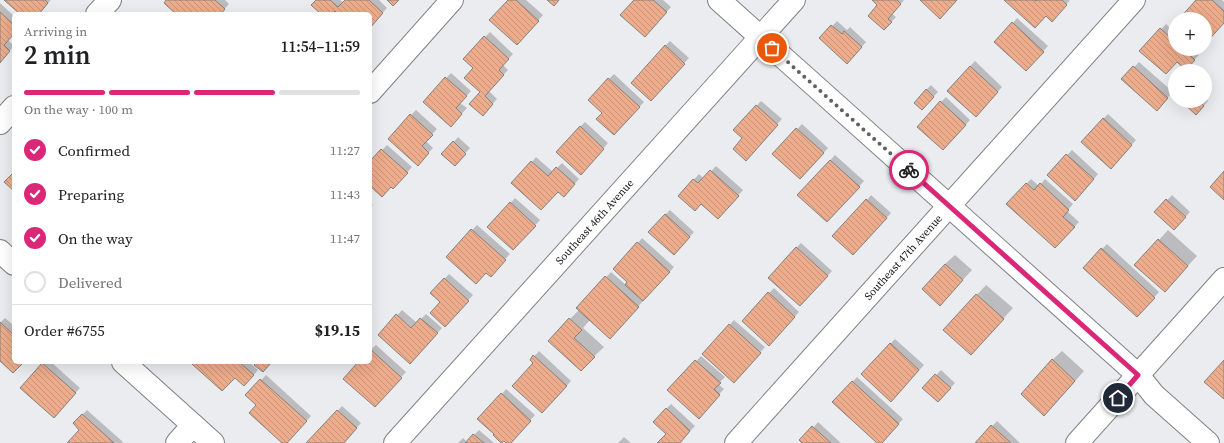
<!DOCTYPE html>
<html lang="en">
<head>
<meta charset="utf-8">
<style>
  body { margin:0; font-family:"Source Serif 4",serif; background:#f6f6f6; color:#202124; height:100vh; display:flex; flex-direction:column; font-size:15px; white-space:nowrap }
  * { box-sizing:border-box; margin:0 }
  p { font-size:13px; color:#757577 }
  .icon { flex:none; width:22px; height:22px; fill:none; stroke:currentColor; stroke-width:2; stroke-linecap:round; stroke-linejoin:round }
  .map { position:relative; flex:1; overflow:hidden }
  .panel { position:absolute; left:12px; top:12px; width:360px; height:352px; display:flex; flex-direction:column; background:#fff; border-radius:6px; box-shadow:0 4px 16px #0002 }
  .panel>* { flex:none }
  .tools { position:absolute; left:1168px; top:12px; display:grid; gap:8px }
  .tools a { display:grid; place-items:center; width:44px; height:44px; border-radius:50%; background:#fff; box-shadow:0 4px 16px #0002; font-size:20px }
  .pin { position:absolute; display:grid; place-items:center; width:34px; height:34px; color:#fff; margin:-17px; border:2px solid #fff; border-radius:50%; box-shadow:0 1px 4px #0007 }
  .courier { position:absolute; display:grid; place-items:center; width:40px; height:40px; margin:-20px; border:3px solid #db2777; border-radius:50%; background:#fff; color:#222; box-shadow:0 1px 5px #0007 }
  .head em { font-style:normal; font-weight:600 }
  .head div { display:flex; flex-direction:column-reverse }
  .head { display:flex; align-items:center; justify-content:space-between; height:68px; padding:0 12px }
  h1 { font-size:26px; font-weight:600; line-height:30px }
  .bar { display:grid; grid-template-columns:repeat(4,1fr); gap:6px 4px; align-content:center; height:48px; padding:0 12px }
  .bar i { height:5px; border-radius:3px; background:#e0e0e0 }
  .bar .selected { background:#db2777 }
  .bar p { grid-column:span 4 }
  .line { display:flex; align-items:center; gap:10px; padding:0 12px; border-top:1px solid #e0e0e0 }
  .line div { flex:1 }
  ol { padding:0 12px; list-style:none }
  li { display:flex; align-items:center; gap:12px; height:44px }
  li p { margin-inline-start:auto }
  li .icon { padding:4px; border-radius:50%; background:#db2777; color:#fff; stroke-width:4 }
  li:last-child { color:#757577 }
  li i { width:22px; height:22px; border:2px solid #e0e0e0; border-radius:50% }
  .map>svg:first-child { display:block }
  .shadow { fill:#0003 }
  .building { fill:url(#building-back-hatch); stroke:#848280 }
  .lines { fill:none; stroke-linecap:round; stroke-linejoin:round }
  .minor-casing { stroke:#808184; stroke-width:24 }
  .minor { stroke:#fff; stroke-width:22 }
  .done { stroke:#616163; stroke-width:4; stroke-dasharray:0 7.2 }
  .route { stroke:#db2777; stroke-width:5 }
  .labels { text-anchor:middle; stroke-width:3; stroke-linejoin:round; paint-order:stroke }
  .street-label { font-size:11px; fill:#161617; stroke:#fff }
</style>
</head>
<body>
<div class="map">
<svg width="1224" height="443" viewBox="0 0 1224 443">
  <defs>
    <pattern id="building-back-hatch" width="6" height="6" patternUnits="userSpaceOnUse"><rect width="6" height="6" fill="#edac8b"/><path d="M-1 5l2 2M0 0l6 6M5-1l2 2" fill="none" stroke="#ca9377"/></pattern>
  </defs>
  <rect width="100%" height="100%" fill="#ebecef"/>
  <path class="shadow" d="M6,0H51L38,14H21Z
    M168,0H225L229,4L220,14H178Z
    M317,0H340L344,3L347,0H379L387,8L370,27V14H339L335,10L332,14H323Z
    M509,0H526L543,15L522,39Z
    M635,0H663L671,7L650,31Z
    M874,0H904L892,14L896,17L889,24L879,4Z
    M1006,0H1070L1057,16L1046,15Z
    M1198,0H1222L1224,2V22L1205,43V19H1180Z
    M0,3L14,16V33L8,40L14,46L0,61Z
    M1017,18L1048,46L1031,65L1013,23Z
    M837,21L847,30L850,27L866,42L852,58L821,38Z
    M1166,24L1175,33V49H1193L1199,55L1186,69L1177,61L1141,51Z
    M490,32L513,54L503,65L508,70L489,91L497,99L487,110L475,68L485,37Z
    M670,41L689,58L655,95L665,46Z
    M975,61L1002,87L981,111L948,90Z
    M1139,62L1173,92L1161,105L1123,79Z
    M451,73L471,91L460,103L467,108L455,121L424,102Z
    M614,74L644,102L619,129L603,113L609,79Z
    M931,85L938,92L922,109L926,90Z
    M946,97L970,120L948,144L941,102Z
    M1205,98L1208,101L1201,109L1183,101H1205Z
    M761,101L782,119L750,154L744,138L735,130Z
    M416,110L437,129L426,141L433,148L422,160L411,115Z
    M1108,114L1136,140L1115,163L1103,119Z
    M585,122L608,143L585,169L580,127Z
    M802,124L828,148L805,173L774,154Z
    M458,137L470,148L459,160L443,154Z
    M387,145L412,167L398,183L391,186L370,185V163Z
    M1072,150L1098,174L1080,195L1067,155Z
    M835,155L864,181L832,216L799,195Z
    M536,157L553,172L562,163L579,179L564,196L532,162Z
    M716,166L743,190L723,213L701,202L679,196L699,174L704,179Z
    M1031,179L1039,186L1045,179L1073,204L1067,211L1079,222L1060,242L1026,184Z
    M871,195L891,213L858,249L867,200Z
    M1172,195L1190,212L1179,224L1156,212Z
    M515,198L540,220L518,244L489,227Z
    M370,202L373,205L370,209Z
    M670,210L694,232L679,249L665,215Z
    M477,225L510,254L495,270L487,272L447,257Z
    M1168,230L1197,256L1174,281L1136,265Z
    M642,238L674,267L614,333L590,320L583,328L604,347L581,369L570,319L579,310L577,308L611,272L626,285L629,282L638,243Z
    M801,243L832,271L805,300L796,248Z
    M1107,244L1159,292L1142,311L1102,249Z
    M955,255L972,270L949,295L945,264Z
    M449,274L473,295L449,321L442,302L432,293Z
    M986,285L1013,308L980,344L944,330Z
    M774,288L799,312L773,340L769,293Z
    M402,310L417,323L426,314L442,328L415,358L379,335Z
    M5,318L14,326V362H23L13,372L0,360V323Z
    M734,320L765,347L738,377L703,354Z
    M895,339L924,365L896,395L890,344Z
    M376,345L406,372L379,401L359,362H370V350Z
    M539,351L571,381L547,407L534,363L531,360Z
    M1062,351L1084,371L1054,405L1052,360Z
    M701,356L725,377L718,384L724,389L703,412L669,390Z
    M45,362H51L80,388L58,412L22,388Z
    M196,362H249L258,370L249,380L235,377Z
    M941,370L955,383L938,401L924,388Z
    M266,375L311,416L286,443H284L258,405L247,395Z
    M857,377L903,419L881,443H878L833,402Z
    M506,389L535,415L510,443L505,440L502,442L494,435L502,394Z
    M671,404L695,426L679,443H659L667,433L666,409Z
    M342,406L361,423L343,443H308Z
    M87,410L123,442L122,443H69L81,429L74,423Z
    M997,421L1020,443H976Z
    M818,422L841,443H801Z
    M479,430L494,443H458L463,438L467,442Z
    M624,437L631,443H618Z"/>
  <path class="building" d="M4,0H45L48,3L39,14H20Z
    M166,0H215L225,9L221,14H176L164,3Z
    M316,0H330L338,7L345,0H369L383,13L370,28V14H338L335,11L332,14H321L311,5Z
    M387,0H399L393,6Z
    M508,0H516L539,21L517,45L489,20Z
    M547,0H559L554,6Z
    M634,0H653L667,12L645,37L620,15Z
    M872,0H897L901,4L888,19L892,22L884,30L868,16L877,5Z
    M920,0H957L940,19Z
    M1004,0H1034L1036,1L1037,0H1062L1067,5L1052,22L1046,16L1035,28Z
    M1196,0H1212L1224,11V23L1205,44V19H1179Z
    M0,12L14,25V34L4,45L10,51L0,63Z
    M1012,22L1044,52L1026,71L994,42Z
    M831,25L842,34L844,31L862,47L847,64L819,38Z
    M1160,28L1175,42V49H1183L1195,60L1186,70L1177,62L1166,74L1139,51Z
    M484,36L509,59L499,70L504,75L485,96L493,104L483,116L469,104L480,92L464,78L473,68L463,59Z
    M665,45L685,64L651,101L631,83Z
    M970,66L998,92L976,117L947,91Z
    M1133,66L1168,98L1157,111L1121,79Z
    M445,77L467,96L456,108L462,114L451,127L423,102Z
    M608,78L640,107L614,135L596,119L602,113L588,100Z
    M926,89L934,97L922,110L914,103Z
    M940,101L966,125L943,150L917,127Z
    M1181,101H1199L1204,106L1196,115Z
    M756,105L778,125L746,161L733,149L742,138L733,130Z
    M410,114L433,135L422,146L429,153L418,166L388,139Z
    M1103,118L1132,145L1111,169L1081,142Z
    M580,126L604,149L581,175L556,152Z
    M796,128L824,153L800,179L772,154Z
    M453,141L466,154L455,166L441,154Z
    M381,149L408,173L393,189L391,187L382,197L370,186V161Z
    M1066,154L1094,179L1075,201L1047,175Z
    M830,160L860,187L827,222L797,195Z
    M531,161L548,176L556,167L575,184L564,197L558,192L541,210L511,183Z
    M710,170L739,196L718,219L701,204L695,211L678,196L693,179L698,183Z
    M1224,171V200L1210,187Z
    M14,172V191L4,182Z
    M1026,183L1034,190L1040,183L1069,210L1063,217L1075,227L1055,248L1006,204Z
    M866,199L887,218L853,255L832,236Z
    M1166,199L1186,217L1174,230L1154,212Z
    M510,202L536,226L513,250L487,227Z
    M665,214L690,237L674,255L648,232Z
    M471,229L506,260L491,277L486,273L476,284L446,257Z
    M1158,239L1188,266L1165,292L1134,265Z
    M637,242L670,272L643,301L625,285L627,282L613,269Z
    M796,247L828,276L800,306L768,278Z
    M1101,248L1155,298L1137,317L1083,268Z
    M945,264L963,280L940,306L922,289Z
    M605,276L639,307L610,339L576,308Z
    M444,278L469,301L445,327L430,313L440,302L430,293Z
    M768,292L795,317L769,346L742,321Z
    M976,294L1004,319L971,355L943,330Z
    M396,314L411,328L420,318L438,333L410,364L378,335Z
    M569,318L582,330L574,338L595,357L581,371L548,341Z
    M0,322L14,335V362H24L13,373L0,361Z
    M729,324L761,353L734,383L702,354Z
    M890,343L919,370L891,402L861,374Z
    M370,349L402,378L375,407L343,379L358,362H370Z
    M533,355L567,386L542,413L512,386L533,363L530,360Z
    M1052,359L1075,381L1044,416L1021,394Z
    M695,360L721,383L714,389L720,395L699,419L667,390Z
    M1224,360V399L1204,382Z
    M194,362H239L254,375L244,386L235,378L222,391L192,364Z
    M257,362H272L263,372L254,365Z
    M42,363L76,393L54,418L20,388Z
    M935,374L951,388L938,402L922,388Z
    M260,379L307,421L287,443H282L249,413L256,405L245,395Z
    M852,381L899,424L882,443H877L832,402Z
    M501,393L531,421L511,443H506L504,441L501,443L493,435L494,434L477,419Z
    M666,408L690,431L680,443H657L666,434L653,422Z
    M337,410L357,428L344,443H306Z
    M82,414L114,443H67L79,430L73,423Z
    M991,425L1011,443H975Z
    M812,426L831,443H802L799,440Z
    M473,434L484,443H465Z"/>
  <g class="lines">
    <defs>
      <g id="minor">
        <path d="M719,0L1138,375L1154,395L1208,443"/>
        <path d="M97,14L110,0"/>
        <path d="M370,92L452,0"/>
        <path d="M0,123L14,107"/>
        <path d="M0,251L14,264"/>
        <path d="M123,362L213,443"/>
        <path d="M177,443L193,425"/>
        <path id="s1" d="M395,443L794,0"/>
        <path id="s2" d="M736,443L1134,0"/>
        <path d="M1077,443L1224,279"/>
      </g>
    </defs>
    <use href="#minor" class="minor-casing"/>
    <use href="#minor" class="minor"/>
  </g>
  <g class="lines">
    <path class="done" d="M772,48L909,170"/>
    <path class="route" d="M909,170L1138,375L1118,398"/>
  </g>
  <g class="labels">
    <g class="street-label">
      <text dy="4" stroke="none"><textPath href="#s1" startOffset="298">Southeast 46th Avenue</textPath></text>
      <text dy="4" stroke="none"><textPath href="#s2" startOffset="250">Southeast 47th Avenue</textPath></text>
    </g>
  </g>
</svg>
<div class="tools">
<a>+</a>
<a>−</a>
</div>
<div class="pin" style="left:772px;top:48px;background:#ea580c"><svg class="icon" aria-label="bag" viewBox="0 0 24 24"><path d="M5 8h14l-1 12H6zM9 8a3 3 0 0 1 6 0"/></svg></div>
<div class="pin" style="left:1118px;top:398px;background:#1f2937"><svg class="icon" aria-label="home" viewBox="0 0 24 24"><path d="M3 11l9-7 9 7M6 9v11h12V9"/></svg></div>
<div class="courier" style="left:909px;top:170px"><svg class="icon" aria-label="bike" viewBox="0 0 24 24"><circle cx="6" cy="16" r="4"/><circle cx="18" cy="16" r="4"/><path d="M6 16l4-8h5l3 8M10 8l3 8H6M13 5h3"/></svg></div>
<section class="panel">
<div class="head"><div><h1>2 min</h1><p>Arriving in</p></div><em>11:54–11:59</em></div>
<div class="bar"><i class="selected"></i><i class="selected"></i><i class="selected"></i><i></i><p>On the way · 100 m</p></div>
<ol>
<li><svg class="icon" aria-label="check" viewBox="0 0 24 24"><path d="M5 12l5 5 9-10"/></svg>Confirmed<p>11:27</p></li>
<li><svg class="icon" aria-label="check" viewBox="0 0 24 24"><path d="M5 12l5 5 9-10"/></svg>Preparing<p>11:43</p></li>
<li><svg class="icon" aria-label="check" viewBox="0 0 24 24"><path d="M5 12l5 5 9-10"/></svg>On the way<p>11:47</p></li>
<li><i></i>Delivered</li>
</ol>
<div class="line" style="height:52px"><div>Order #6755</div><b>$19.15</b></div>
</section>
</div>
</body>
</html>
